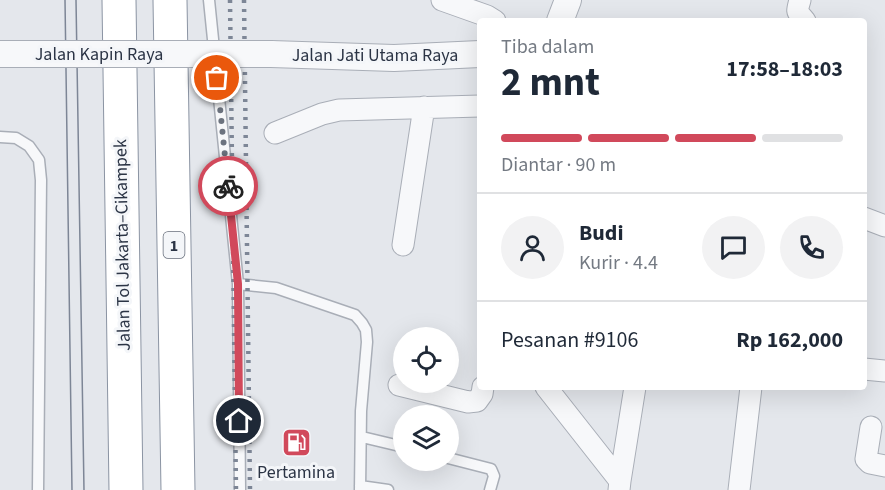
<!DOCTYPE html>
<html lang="id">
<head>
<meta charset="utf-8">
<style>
  body { margin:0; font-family:"Source Sans 3",sans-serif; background:#f2f2f3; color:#1f2937; height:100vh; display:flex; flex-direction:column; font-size:22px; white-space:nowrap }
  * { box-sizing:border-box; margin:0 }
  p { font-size:20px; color:#747a83 }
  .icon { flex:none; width:33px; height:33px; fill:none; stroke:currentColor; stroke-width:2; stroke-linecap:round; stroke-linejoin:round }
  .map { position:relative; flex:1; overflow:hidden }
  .drawer { position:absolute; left:477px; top:18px; width:390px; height:372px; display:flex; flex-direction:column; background:#fff; border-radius:6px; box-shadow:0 6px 24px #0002 }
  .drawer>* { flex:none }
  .fabs { position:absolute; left:393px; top:327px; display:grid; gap:12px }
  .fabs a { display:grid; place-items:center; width:66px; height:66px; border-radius:50%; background:#fff; box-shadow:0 6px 24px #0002; font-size:30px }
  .pin { position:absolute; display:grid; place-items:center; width:51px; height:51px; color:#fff; margin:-26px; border:3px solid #fff; border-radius:50%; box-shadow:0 2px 6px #0007 }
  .courier { position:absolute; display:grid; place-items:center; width:60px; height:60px; margin:-30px; border:4px solid #d1495b; border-radius:50%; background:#fff; color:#222; box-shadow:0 2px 8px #0007 }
  .headline em { font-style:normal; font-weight:700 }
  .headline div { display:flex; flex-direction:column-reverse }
  .headline { display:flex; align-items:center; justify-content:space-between; height:102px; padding:0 24px }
  h1 { font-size:39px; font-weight:700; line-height:45px }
  .bar { display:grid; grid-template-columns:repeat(4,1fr); gap:9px 6px; align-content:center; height:72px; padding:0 24px }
  .bar i { height:8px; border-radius:4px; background:#e0e1e3 }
  .bar .active { background:#d1495b }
  .bar p { grid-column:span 4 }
  .line { display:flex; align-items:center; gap:15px; padding:0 24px; border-top:2px solid #e0e1e3 }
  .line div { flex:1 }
  .round { display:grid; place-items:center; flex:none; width:63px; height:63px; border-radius:32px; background:#f2f2f3 }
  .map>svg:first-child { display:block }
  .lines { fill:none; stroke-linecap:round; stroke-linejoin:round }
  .service-casing { stroke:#a9aeb7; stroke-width:13 }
  .minor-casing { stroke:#a9aeb7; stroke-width:23 }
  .tertiary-casing { stroke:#a9aeb7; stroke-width:28 }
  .motorway-casing { stroke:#8b94a3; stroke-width:35 }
  .service { stroke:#f7f8fa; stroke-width:10 }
  .minor { stroke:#f7f8fa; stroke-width:21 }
  .tertiary { stroke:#f7f8fa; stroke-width:26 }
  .motorway { stroke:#fff; stroke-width:33 }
  .tram { stroke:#7d8696; stroke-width:1.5 }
  .rail { stroke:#7d8696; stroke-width:4.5; stroke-dasharray:3 6; stroke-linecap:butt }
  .tertiary-bridge-casing { stroke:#a9aeb7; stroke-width:28; stroke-linecap:butt }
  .tertiary-bridge { stroke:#f7f8fa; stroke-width:26 }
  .done { stroke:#6c737f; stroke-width:6; stroke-dasharray:0 10.8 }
  .route { stroke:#d1495b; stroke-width:8 }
  .labels { text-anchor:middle; stroke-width:6; stroke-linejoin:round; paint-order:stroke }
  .shield { fill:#f4f6f9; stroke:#676e7b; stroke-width:1.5 }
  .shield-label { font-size:16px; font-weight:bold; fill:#2b3445 }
  .street-label { font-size:18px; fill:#2b3445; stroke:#f4f6f9 }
  .poi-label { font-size:18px; fill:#2b3445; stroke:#f4f6f9 }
</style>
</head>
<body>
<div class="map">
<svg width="885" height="490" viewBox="0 0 885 490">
  <rect width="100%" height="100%" fill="#e4e7ec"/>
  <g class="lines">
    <defs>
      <path id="service" d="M209,0L238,284L240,490
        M0,137L16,138L29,146L39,160L41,180L38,490
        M238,284L276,288L355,315L362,323L366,330L367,342L361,411L360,490
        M362,437L404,447
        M448,458L491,469L494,476L490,490
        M360,486L388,490"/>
      <path id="minor" d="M442,0L487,16L495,21
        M800,0C796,14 797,11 805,21
        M275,133L322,114L339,110L480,106
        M864,218L885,226
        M403,245L424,107
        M864,369L885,371
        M399,385L468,402L477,401L482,394L483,387
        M546,387L620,481L619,490
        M871,427L866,459L870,463L885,466
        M620,481L635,387
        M739,490L751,387"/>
      <path id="tertiary" d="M560,21L568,0
        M0,54H48
        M271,54L394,58L480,54"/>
      <path id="motorway" d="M119,0L126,490
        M170,0L178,490"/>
    </defs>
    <use href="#service" class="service-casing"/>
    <use href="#minor" class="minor-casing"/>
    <use href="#tertiary" class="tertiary-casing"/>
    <use href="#motorway" class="motorway-casing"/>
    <use href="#service" class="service"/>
    <use href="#minor" class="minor"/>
    <use href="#tertiary" class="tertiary"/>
    <use href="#motorway" class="motorway"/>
    <path class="tram" d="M65,0L72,490
      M76,0L84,490"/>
    <path class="rail" d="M230,0L236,490
      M244,0L250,490"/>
    <defs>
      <path id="tertiary-bridge" d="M48,54H271"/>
    </defs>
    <use href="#tertiary-bridge" class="tertiary-bridge-casing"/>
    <use href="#tertiary-bridge" class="tertiary-bridge"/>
  </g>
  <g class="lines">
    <path class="done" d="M217,78L228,186"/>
    <path class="route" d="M228,186L238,284L239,421"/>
  </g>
  <defs>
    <symbol id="fuel-square" viewBox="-11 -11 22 22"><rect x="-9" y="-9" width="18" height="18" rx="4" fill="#d1495b" stroke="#f4f6f9"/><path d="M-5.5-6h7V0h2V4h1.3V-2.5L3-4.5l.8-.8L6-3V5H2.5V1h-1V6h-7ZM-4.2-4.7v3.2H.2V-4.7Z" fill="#fff"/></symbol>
  </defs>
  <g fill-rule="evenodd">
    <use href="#fuel-square" x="280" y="426" width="33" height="33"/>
  </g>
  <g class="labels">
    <rect class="shield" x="163.5" y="232" width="21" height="26" rx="4.5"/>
    <g class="shield-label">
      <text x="174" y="251">1</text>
    </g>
    <g class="street-label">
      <text x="99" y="60">Jalan Kapin Raya</text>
      <text x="375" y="61">Jalan Jati Utama Raya</text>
      <text transform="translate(122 245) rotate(-91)" y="6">Jalan Tol Jakarta–Cikampek</text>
    </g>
    <g class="poi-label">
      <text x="296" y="478">Pertamina</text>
    </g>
  </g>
</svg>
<div class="fabs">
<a><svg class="icon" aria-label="locate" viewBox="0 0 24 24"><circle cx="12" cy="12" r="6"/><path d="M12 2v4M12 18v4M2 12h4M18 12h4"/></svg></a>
<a><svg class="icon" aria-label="layers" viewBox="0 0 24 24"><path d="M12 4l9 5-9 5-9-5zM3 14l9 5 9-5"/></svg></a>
</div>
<div class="pin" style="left:217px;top:78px;background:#ea580c"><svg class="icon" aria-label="bag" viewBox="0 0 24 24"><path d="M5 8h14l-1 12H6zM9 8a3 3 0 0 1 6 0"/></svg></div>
<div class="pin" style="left:239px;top:421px;background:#1f2937"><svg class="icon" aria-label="home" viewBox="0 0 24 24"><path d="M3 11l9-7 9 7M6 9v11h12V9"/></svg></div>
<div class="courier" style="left:228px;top:186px"><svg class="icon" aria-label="bike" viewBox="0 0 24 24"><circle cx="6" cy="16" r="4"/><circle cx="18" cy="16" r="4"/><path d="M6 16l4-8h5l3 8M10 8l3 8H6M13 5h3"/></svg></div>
<section class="drawer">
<div class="headline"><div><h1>2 mnt</h1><p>Tiba dalam</p></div><em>17:58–18:03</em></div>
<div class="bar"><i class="active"></i><i class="active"></i><i class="active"></i><i></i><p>Diantar · 90 m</p></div>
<div class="line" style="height:108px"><a class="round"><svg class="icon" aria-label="person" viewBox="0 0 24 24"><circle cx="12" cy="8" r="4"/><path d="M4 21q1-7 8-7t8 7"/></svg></a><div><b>Budi</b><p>Kurir · 4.4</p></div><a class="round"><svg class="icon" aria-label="chat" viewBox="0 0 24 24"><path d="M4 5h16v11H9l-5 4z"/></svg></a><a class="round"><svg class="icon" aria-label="phone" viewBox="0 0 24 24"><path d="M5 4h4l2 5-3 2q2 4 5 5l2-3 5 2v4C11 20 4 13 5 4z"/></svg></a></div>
<div class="line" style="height:78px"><div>Pesanan #9106</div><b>Rp 162,000</b></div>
</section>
</div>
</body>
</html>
